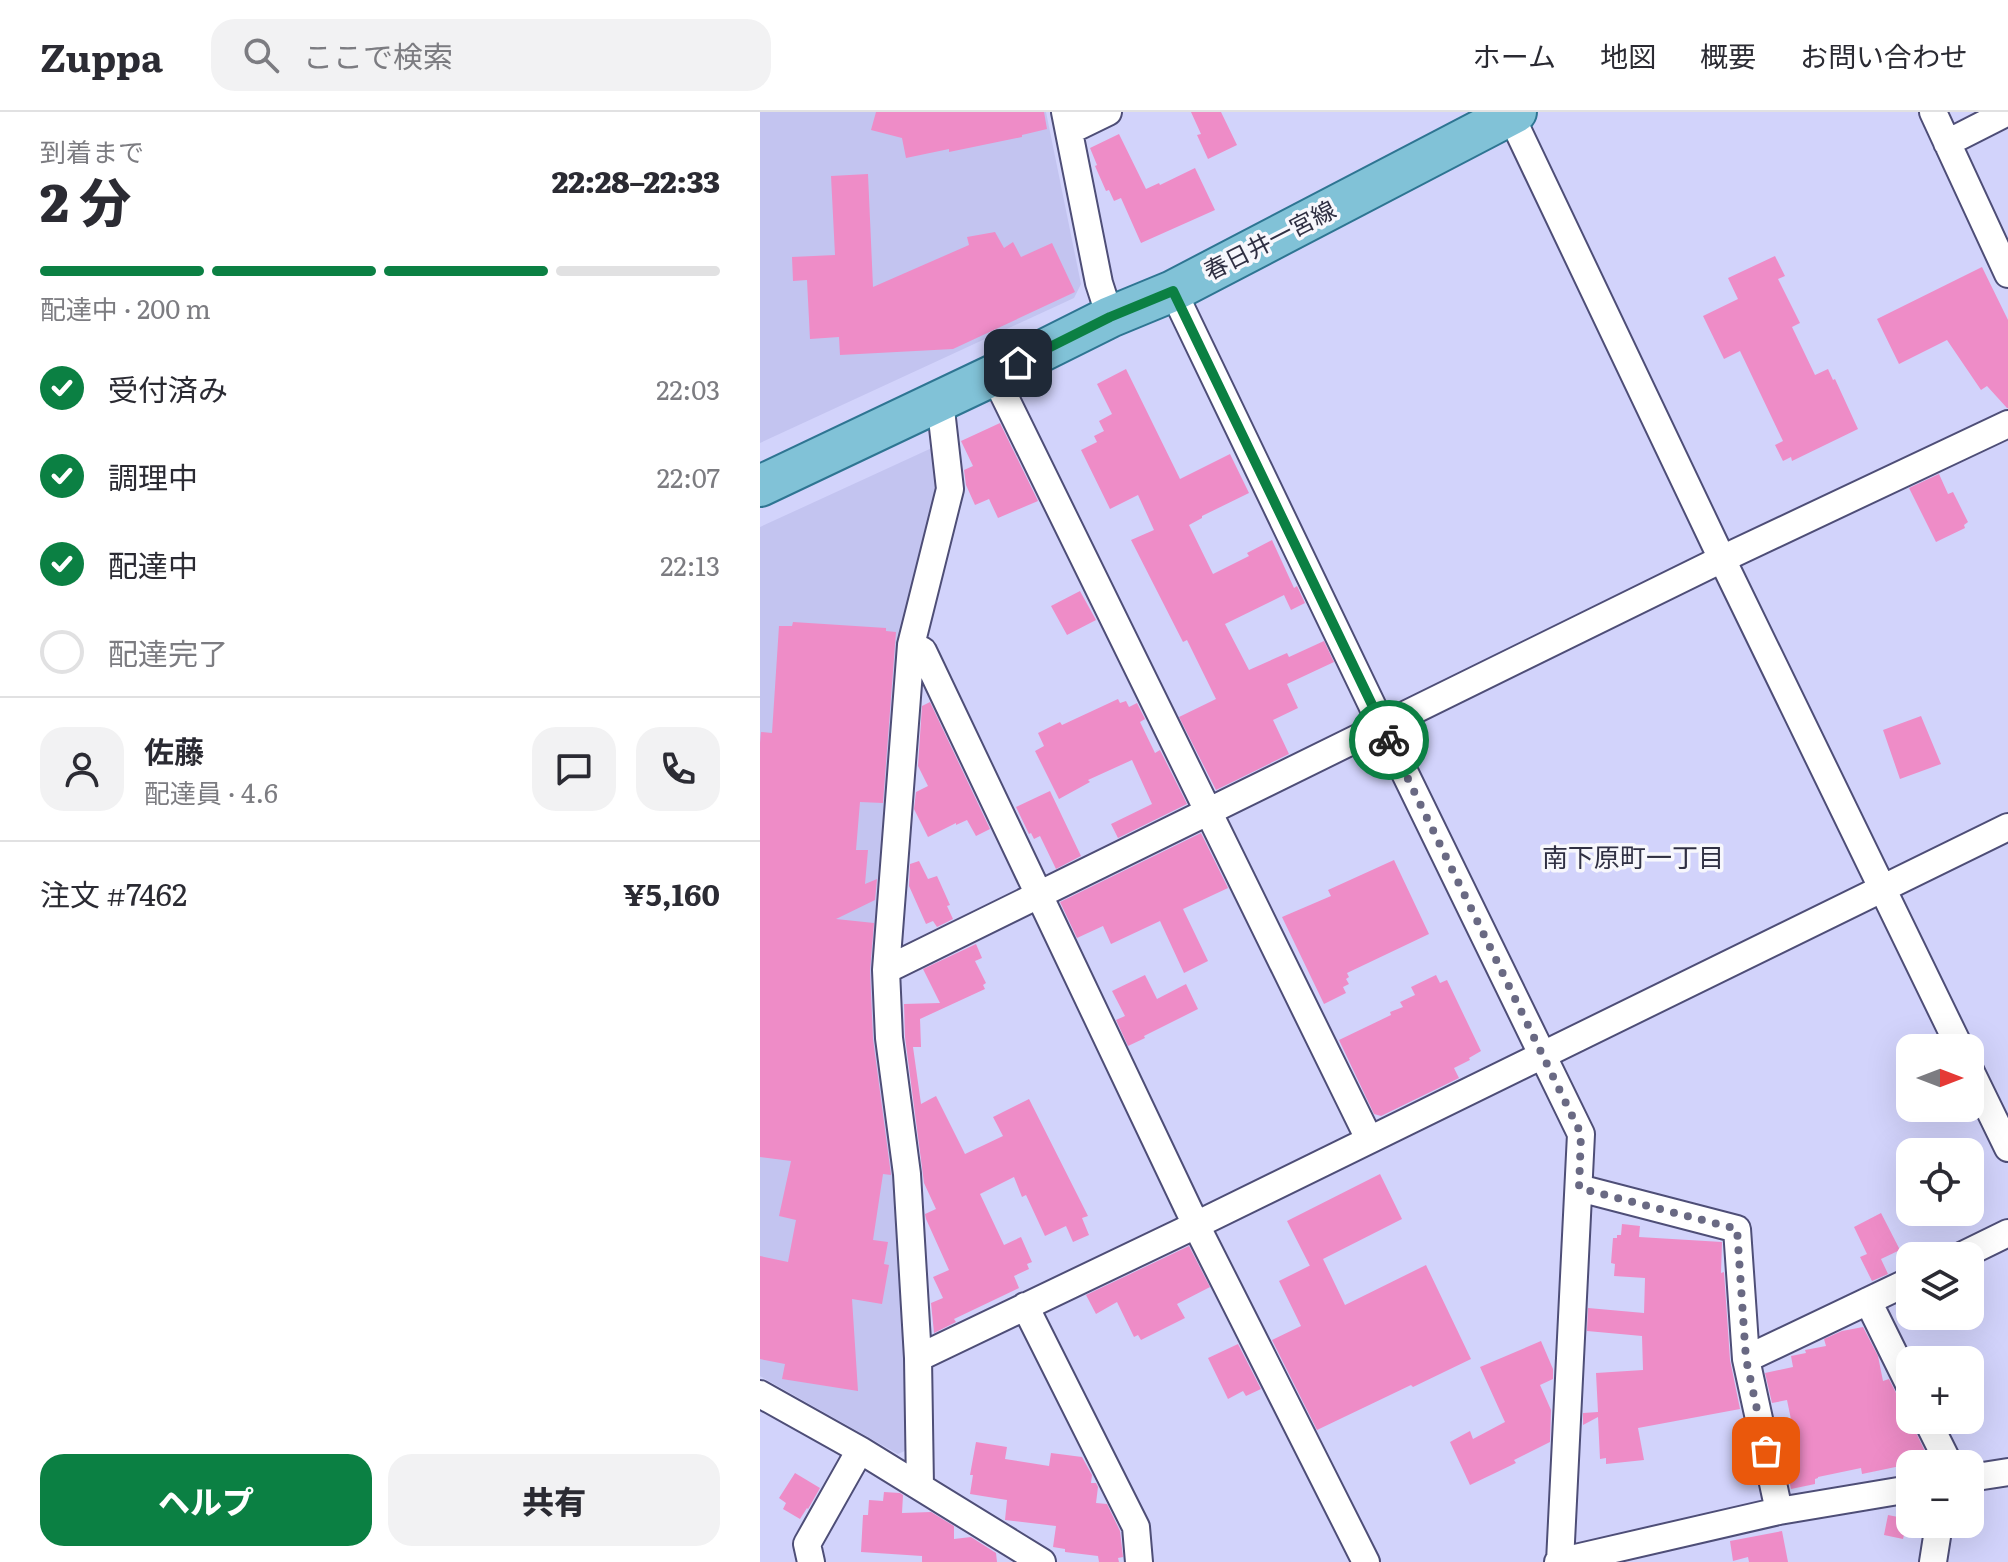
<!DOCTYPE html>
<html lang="ja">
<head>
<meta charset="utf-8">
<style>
  body { margin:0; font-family:Literata,"Noto Sans JP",serif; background:#f2f2f3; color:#2b2b33; height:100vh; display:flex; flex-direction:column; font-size:30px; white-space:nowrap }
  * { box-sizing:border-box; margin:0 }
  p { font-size:26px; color:#7c7c81 }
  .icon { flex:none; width:44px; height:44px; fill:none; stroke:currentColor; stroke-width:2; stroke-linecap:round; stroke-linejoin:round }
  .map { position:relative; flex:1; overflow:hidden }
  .drawer { display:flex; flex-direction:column; background:#fff; width:760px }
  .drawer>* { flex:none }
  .needle { width:52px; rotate:90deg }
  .buttons { position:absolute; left:1136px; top:922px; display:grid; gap:16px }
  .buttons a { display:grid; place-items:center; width:88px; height:88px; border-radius:16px; background:#fff; box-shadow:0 8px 32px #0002; font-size:40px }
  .pin { position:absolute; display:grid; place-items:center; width:68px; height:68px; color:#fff; margin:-34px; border-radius:16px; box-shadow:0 4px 12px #0006 }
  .courier { position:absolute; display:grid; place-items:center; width:80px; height:80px; margin:-40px; border:6px solid #0b8043; border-radius:50%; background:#fff; color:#222; box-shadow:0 2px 10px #0007 }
  .headline em { font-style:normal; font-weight:800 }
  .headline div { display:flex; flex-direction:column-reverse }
  .headline { display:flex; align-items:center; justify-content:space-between; height:136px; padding:0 40px }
  h1 { font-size:52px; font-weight:800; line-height:60px }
  .bar { display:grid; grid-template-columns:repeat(4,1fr); gap:12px 8px; align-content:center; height:96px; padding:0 40px }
  .bar i { height:10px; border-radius:6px; background:#e1e1e2 }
  .bar .on { background:#0b8043 }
  .bar p { grid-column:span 4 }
  .line { display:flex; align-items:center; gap:20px; padding:0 40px; border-top:2px solid #e1e1e2 }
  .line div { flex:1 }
  .round { display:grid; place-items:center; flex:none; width:84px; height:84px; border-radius:24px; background:#f2f2f3 }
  ol { padding:0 40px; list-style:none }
  li { display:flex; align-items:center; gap:24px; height:88px }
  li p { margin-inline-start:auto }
  li .icon { padding:8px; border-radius:50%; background:#0b8043; color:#fff; stroke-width:4 }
  li:last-child { color:#7c7c81 }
  li i { width:44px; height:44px; border:4px solid #e1e1e2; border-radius:50% }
  .cta { display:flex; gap:16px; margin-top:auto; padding:16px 40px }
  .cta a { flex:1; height:92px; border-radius:24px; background:#0b8043; color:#fff; font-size:32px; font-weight:800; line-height:92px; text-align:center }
  .cta a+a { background:#f2f2f3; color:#2b2b33 }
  header { display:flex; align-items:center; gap:48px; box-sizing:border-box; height:112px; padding:0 40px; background:#fff; border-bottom:2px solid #e1e1e2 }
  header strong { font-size:38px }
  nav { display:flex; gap:44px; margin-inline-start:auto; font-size:28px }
  .search { width:560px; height:72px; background:#f2f2f3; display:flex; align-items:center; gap:20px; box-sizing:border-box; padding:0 28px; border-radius:24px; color:#7c7c81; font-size:30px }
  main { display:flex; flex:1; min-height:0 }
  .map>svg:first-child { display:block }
  .built { fill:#c3c4f0 }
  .building { fill:#ee8cc7 }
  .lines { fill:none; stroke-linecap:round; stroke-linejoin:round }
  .minor-casing { stroke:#4e4e77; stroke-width:30 }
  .primary-casing { stroke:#2e7592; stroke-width:44 }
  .minor { stroke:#fff; stroke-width:26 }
  .primary { stroke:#81c2d7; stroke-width:40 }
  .done { stroke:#696983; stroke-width:8; stroke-dasharray:0 14.4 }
  .route { stroke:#0b8043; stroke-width:10 }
  .labels { text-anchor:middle; stroke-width:7; stroke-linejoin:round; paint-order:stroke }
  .street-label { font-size:24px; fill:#303043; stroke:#f7f7fc }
  .neighbourhood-label { font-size:26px; fill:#303043; stroke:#f7f7fc }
</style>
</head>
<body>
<header>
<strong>Zuppa</strong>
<div class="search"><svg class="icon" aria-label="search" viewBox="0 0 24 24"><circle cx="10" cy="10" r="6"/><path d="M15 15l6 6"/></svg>ここで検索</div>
<nav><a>ホーム</a><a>地図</a><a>概要</a><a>お問い合わせ</a></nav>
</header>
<main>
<section class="drawer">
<div class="headline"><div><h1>2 分</h1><p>到着まで</p></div><em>22:28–22:33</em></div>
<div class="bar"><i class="on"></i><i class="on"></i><i class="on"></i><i></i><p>配達中 · 200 m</p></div>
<ol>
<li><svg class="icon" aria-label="check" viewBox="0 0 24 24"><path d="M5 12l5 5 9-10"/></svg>受付済み<p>22:03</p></li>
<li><svg class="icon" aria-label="check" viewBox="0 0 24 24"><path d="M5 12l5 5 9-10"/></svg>調理中<p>22:07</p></li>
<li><svg class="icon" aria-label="check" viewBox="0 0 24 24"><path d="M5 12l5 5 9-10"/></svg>配達中<p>22:13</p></li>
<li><i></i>配達完了</li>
</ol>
<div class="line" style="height:144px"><a class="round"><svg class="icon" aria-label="person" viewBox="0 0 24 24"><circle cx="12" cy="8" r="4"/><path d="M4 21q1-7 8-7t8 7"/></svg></a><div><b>佐藤</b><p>配達員 · 4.6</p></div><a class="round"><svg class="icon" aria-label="chat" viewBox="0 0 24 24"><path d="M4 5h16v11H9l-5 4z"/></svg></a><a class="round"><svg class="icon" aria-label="phone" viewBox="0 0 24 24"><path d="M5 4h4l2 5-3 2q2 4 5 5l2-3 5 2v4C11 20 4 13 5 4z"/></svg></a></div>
<div class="line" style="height:104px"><div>注文 #7462</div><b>¥5,160</b></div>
<div class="cta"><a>ヘルプ</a><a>共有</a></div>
</section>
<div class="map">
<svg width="1248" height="1450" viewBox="0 0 1248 1450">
  <rect width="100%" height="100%" fill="#d2d3fb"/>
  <path class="built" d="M0,0H286L321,172L314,186L0,331Z
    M174,335L181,355L116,861L139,1068L148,1253L147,1338L138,1342L0,1264V415Z"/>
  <path class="building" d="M116,0H284L287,17L262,23V25L189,40V37L146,46L142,26L111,18Z
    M431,0H461L477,33L448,47L437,23L441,22Z
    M359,22L386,77L399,71L400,73L435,56L455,98L381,131L361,86L354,89L349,78L346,79L335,54L337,53L330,36Z
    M108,62L113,175L209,133L207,125L235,120L244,136L253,130L261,145L292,131L315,180L193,237L80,243L79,225L50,227L47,168L33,169L32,145L75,143L71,64Z
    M1015,144L1025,164L1018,167L1040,211L1032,215L1055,263L1068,257L1073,268L1075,267L1098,317L1032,349L1031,345L1023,349L1015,333L1023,329L980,239L964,247L943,204L978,187L968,166Z
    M1222,155L1248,208V296H1247L1227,274L1221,278L1187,228L1139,252L1117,207Z
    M366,257L420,367L470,342L489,381L442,404V406L429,413L453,462L489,444L487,441L512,428L534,476L537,474L545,491L531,498L524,483L465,512L489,558L527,541L529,545L564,529L574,550L527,572L538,596L513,608L529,642L456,678L419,605L456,587L427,528L423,530L371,428L394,418L378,383L350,397L321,338L337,330L334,324L344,319L339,309L352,302L337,272Z
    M240,311L278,389L238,406L229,387L215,393L206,373L204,358L213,354L201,329Z
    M1179,362L1188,382L1193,380L1208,410L1204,413L1205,416L1176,430L1149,376Z
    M320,479L336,508L307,523L291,494Z
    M33,510L126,516V519L136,520L123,691L100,690L96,738H108L105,772L117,767L115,788L76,807L114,811L110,859L113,927L131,1063L123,1062L113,1128L128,1130L124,1152L129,1153L122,1192L92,1187L98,1279L22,1267L25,1252L0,1247V1144L28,1150L36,1108L19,1104L31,1049L0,1045V631L1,620L12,621L19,514H32Z
    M358,587L360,591L366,589L369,595L377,591L385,607L380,610L395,641L400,638L427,692L358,726L351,712L392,692L372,648L328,668L330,670L299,687L275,639L284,634L278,621L300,610L302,613Z
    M170,590L230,717L216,724L207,708L196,713V711L168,725L154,697L156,680L168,674L158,654L162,594Z
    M1161,604L1181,652L1140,667L1123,618Z
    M290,679L321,744L296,757L280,724L274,727L271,721L269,722L256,695Z
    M441,721L468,776L423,797L448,849L424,861L400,809L351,832L343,814L317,826L300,790Z
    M634,748L669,822L587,861L589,865L586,867L589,872L583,875L586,881L564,892L522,805L571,784L568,778Z
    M159,749L168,767L177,764L190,793L187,794L193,807L177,815L173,809L166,812L149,774L150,752Z
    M216,832L222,846L215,849L226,871L223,873L225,877L160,907L161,935H153L161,992L176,984L205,1042L243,1024L233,1005L269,987L328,1104L322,1106L329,1123L313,1130L306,1114L285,1124L266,1083L262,1085L254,1065L220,1082L244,1133L261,1125L272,1150L267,1152L269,1157L254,1164L259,1176L194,1207L196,1210L174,1221L171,1191L183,1186L173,1165L189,1158L166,1107L165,1102L176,1097L164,1071L145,925L144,892L180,891L163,857Z
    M385,863L397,887L426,872L438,897L384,924L385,926L368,934L356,908L365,904L352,879Z
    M676,863L680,871L687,868L721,939L709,946L710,948L694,956L699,966L621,1004L614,1002L579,928L631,903L630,900L643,895L640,890L655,883L651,875Z
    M620,1062L642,1107L563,1147L585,1193L666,1153L711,1247L653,1275L651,1273L557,1318L512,1228L541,1214L519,1169L553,1152L550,1154L527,1109Z
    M1121,1101L1140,1138L1121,1147L1128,1162L1112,1169L1100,1145L1107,1142L1094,1115Z
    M862,1112L880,1114L879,1125L962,1130L961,1161L964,1160L970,1248L980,1297L878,1316L884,1348L846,1352V1346L840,1347L838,1305L823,1313V1301L838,1300L836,1261L883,1258L882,1224L827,1219L828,1196L884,1201L885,1166L854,1164L855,1152L851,1151L853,1126H857V1123H861Z
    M429,1134L450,1175L417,1192L425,1206L381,1228L378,1223L374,1225L357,1190L336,1202L326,1183Z
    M1103,1215L1118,1244L1123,1269L1129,1267L1137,1283L1140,1297L1150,1295V1308L1171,1352H1150L1102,1362L1101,1356L1058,1365V1366L1055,1367V1372L1031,1377L1020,1325L1034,1322L1027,1288L1012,1291L1005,1261L1033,1255L1031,1244L1046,1241L1045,1238L1066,1234L1064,1227L1082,1219Z
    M781,1229L793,1257V1267L780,1273L791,1298L790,1330L754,1348L756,1351L710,1373L690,1330L710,1319L713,1327L745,1310L720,1255Z
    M478,1232L501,1277L486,1284L483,1279L468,1287L448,1246Z
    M216,1330L247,1335L245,1347L289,1354L291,1341L322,1345L332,1363L331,1371H336L338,1375L336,1391L347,1392L360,1419L363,1445L358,1446L359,1450H339L338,1444L305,1440V1437L293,1435L296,1414L245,1408L247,1388L210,1382L213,1363H210Z
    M35,1361L60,1376L48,1397L47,1396L40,1407L23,1397L26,1391L19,1386Z
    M124,1380L140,1381L143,1383L142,1401L171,1400L194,1414V1427L211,1425L236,1441L237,1450H162V1444L101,1440L103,1403H108L109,1388L123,1389Z
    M1128,1403L1148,1407L1143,1427L1124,1423Z
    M1022,1419L1028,1450H989L988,1445L973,1449L970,1429Z"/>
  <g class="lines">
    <defs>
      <path id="minor" d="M305,0L339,171L350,205
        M1173,0L1248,162
        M751,4L962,447L1200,936
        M309,19L348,0
        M1187,31L1248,0
        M413,179L622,614L821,1022L800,1450
        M234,263L609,1027
        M151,533L163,539L436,1113L606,1450
        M126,858L962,447L1248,312
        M1210,958L1248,1036
        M819,1076L977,1117L986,1247L1019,1399
        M1201,1144L1248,1121
        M1108,1189L1150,1274
        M265,1194L376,1415L379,1450
        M158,1246L436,1113L1248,715
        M986,1247L1150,1169
        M0,1282L100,1338L282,1450
        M1167,1308L1189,1352
        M1210,1366L1248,1360
        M160,1375L158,1246L147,1062L129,926L126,858L151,533L190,377L180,289
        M51,1450L47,1432L100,1338
        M798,1450L1019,1399L1150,1377
        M1173,1450L1179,1412"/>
      <path id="primary" d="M0,374L234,263L350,205L413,179L756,0"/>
    </defs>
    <use href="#minor" class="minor-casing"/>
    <use href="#primary" class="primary-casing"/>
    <use href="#minor" class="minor"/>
    <use href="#primary" class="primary"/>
  </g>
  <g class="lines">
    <path class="done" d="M629,628L821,1022L819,1076L977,1117L986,1247L1006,1339"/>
    <path class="route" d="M258,251L350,205L413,179L629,628"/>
  </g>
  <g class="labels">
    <g class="street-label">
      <text transform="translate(510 129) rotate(-27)" y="8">春日井一宮線</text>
    </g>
    <g class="neighbourhood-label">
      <text x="873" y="755">南下原町一丁目</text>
    </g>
  </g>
</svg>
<div class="buttons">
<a><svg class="needle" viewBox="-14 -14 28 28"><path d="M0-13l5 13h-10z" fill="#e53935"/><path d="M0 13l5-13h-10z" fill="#7c7c81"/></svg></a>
<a><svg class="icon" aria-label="locate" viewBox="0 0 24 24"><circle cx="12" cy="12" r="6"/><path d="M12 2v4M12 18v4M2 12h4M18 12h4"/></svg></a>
<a><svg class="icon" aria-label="layers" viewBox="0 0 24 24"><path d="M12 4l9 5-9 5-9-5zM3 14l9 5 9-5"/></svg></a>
<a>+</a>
<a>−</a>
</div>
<div class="pin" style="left:1006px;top:1339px;background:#ea580c"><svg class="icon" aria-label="bag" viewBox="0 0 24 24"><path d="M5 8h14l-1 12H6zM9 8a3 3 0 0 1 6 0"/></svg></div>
<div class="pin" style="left:258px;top:251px;background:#1f2937"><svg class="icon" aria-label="home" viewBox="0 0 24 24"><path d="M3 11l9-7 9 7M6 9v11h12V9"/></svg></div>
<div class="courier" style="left:629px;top:628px"><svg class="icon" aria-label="bike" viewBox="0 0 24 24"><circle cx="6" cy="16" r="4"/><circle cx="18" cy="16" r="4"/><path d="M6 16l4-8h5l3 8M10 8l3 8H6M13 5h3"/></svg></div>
</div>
</main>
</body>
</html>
